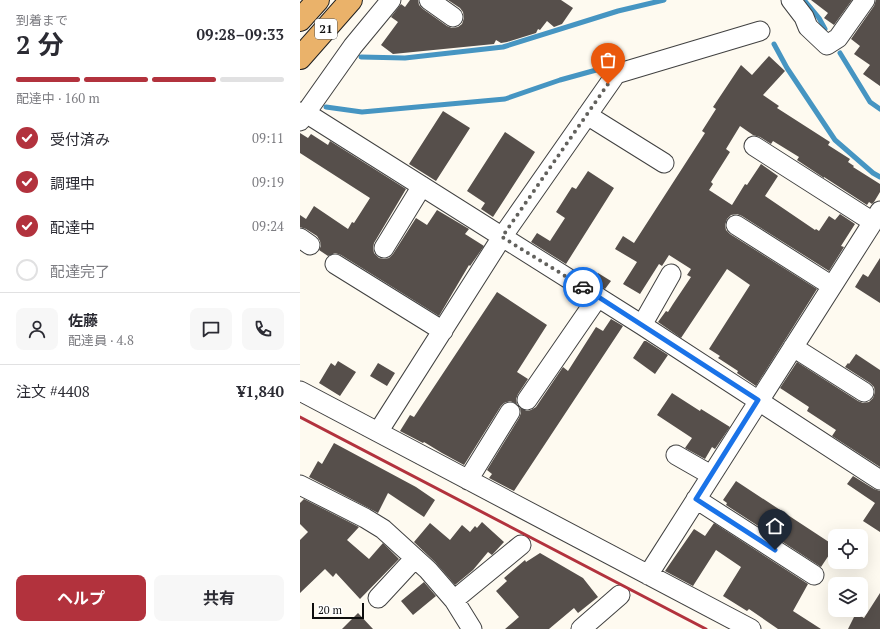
<!DOCTYPE html>
<html lang="ja">
<head>
<meta charset="utf-8">
<style>
  body { margin:0; font-family:"PT Serif","Noto Sans JP",serif; background:#f7f7f7; color:#2b2b33; height:100vh; display:flex; flex-direction:column; font-size:15px; white-space:nowrap }
  * { box-sizing:border-box; margin:0 }
  p { font-size:13px; color:#7c7c81 }
  .icon { flex:none; width:22px; height:22px; fill:none; stroke:currentColor; stroke-width:2; stroke-linecap:round; stroke-linejoin:round }
  .map { position:relative; flex:1; overflow:hidden }
  .details { display:flex; flex-direction:column; background:#fff; width:300px }
  .details>* { flex:none }
  .buttons { position:absolute; left:528px; top:529px; display:grid; gap:8px }
  .buttons a { display:grid; place-items:center; width:40px; height:40px; border-radius:8px; background:#fff; box-shadow:0 4px 16px #0002; font-size:20px }
  .scale { position:absolute; left:12px; bottom:10px; width:52px; box-sizing:border-box; padding-left:4px; border:2px solid #0e0e0e; border-top:0; font-size:11px; line-height:14px; white-space:nowrap; color:#0e0e0e; -webkit-text-stroke:3px #fff; paint-order:stroke }
  .pin { position:absolute; display:grid; place-items:center; width:34px; height:34px; color:#fff; margin:-41px -17px; border-radius:50% 50% 50% 0; rotate:-45deg; box-shadow:0 0 4px #0007 }
  .pin .icon { rotate:45deg }
  .courier { position:absolute; display:grid; place-items:center; width:40px; height:40px; margin:-20px; border:3px solid #1a73e8; border-radius:50%; background:#fff; color:#222; box-shadow:0 1px 5px #0007 }
  .head em { font-style:normal; font-weight:700 }
  .head div { display:flex; flex-direction:column-reverse }
  .head { display:flex; align-items:center; justify-content:space-between; height:68px; padding:0 16px }
  h1 { font-size:26px; font-weight:700; line-height:30px }
  .bar { display:grid; grid-template-columns:repeat(4,1fr); gap:6px 4px; align-content:center; height:48px; padding:0 16px }
  .bar i { height:5px; border-radius:3px; background:#e1e1e2 }
  .bar .selected { background:#b2323d }
  .bar p { grid-column:span 4 }
  .line { display:flex; align-items:center; gap:10px; padding:0 16px; border-top:1px solid #e1e1e2 }
  .line div { flex:1 }
  .round { display:grid; place-items:center; flex:none; width:42px; height:42px; border-radius:8px; background:#f7f7f7 }
  ol { padding:0 16px; list-style:none }
  li { display:flex; align-items:center; gap:12px; height:44px }
  li p { margin-inline-start:auto }
  li .icon { padding:4px; border-radius:50%; background:#b2323d; color:#fff; stroke-width:4 }
  li:last-child { color:#7c7c81 }
  li i { width:22px; height:22px; border:2px solid #e1e1e2; border-radius:50% }
  .button { display:flex; gap:8px; margin-top:auto; padding:8px 16px }
  .button a { flex:1; height:46px; border-radius:8px; background:#b2323d; color:#fff; font-size:16px; font-weight:700; line-height:46px; text-align:center }
  .button a+a { background:#f7f7f7; color:#2b2b33 }
  main { display:flex; flex:1; min-height:0 }
  .map>svg:first-child { display:block }
  .lines { fill:none; stroke-linecap:round; stroke-linejoin:round }
  .stream { stroke:#4695c2; stroke-width:5 }
  .building { fill:#564f4b }
  .minor-casing { stroke:#414141; stroke-width:21 }
  .trunk-casing { stroke:#1f1f1f; stroke-width:24 }
  .minor { stroke:#fff; stroke-width:19 }
  .trunk { stroke:#eab26a; stroke-width:22 }
  .rail { stroke:#b2323d; stroke-width:3 }
  .done { stroke:#62615d; stroke-width:4; stroke-dasharray:0 7.2 }
  .route { stroke:#1a73e8; stroke-width:5 }
  .labels { text-anchor:middle; stroke-width:4; stroke-linejoin:round; paint-order:stroke }
  .shield { fill:#fff; stroke:#565656; stroke-width:1 }
  .shield-label { font-size:12px; font-weight:bold; fill:#0e0e0e }
</style>
</head>
<body>
<main>
<section class="details">
<div class="head"><div><h1>2 分</h1><p>到着まで</p></div><em>09:28–09:33</em></div>
<div class="bar"><i class="selected"></i><i class="selected"></i><i class="selected"></i><i></i><p>配達中 · 160 m</p></div>
<ol>
<li><svg class="icon" aria-label="check" viewBox="0 0 24 24"><path d="M5 12l5 5 9-10"/></svg>受付済み<p>09:11</p></li>
<li><svg class="icon" aria-label="check" viewBox="0 0 24 24"><path d="M5 12l5 5 9-10"/></svg>調理中<p>09:19</p></li>
<li><svg class="icon" aria-label="check" viewBox="0 0 24 24"><path d="M5 12l5 5 9-10"/></svg>配達中<p>09:24</p></li>
<li><i></i>配達完了</li>
</ol>
<div class="line" style="height:72px"><a class="round"><svg class="icon" aria-label="person" viewBox="0 0 24 24"><circle cx="12" cy="8" r="4"/><path d="M4 21q1-7 8-7t8 7"/></svg></a><div><b>佐藤</b><p>配達員 · 4.8</p></div><a class="round"><svg class="icon" aria-label="chat" viewBox="0 0 24 24"><path d="M4 5h16v11H9l-5 4z"/></svg></a><a class="round"><svg class="icon" aria-label="phone" viewBox="0 0 24 24"><path d="M5 4h4l2 5-3 2q2 4 5 5l2-3 5 2v4C11 20 4 13 5 4z"/></svg></a></div>
<div class="line" style="height:52px"><div>注文 #4408</div><b>¥1,840</b></div>
<div class="button"><a>ヘルプ</a><a>共有</a></div>
</section>
<div class="map">
<svg width="580" height="629" viewBox="0 0 580 629">
  <rect width="100%" height="100%" fill="#fefaf0"/>
  <g class="lines">
    <path class="stream" d="M504,0L519,18L525,29
      M474,44L487,68L535,140L573,173L580,177
      M540,53L570,102L580,109
      M61,57L105,58L203,47L318,11L364,0
      M26,107L62,112L205,99L260,80L318,64"/>
  </g>
  <path class="building" d="M110,0H118L119,5L123,9L147,26L152,28L158,27L162,24L164,18L163,12L160,8L148,0H261L273,8L262,24L254,27L247,21L240,30L238,29L236,33L207,42L201,43L196,40L194,44L93,54L81,45L98,22L91,17L101,4L105,7Z
    M511,0H552L534,25L524,18L528,13Z
    M576,0H580V86L563,74L570,65L554,54L560,46L551,39L574,6Z
    M469,56L485,71L463,95L479,106L477,108L530,142L528,145L550,159L548,162L554,166L553,167L580,184V192L574,202L572,204L569,202L567,205L524,177V178L497,160L499,157L473,141L471,144L460,137L453,135L440,126L426,149L430,152L411,182L413,184L409,190L432,205L445,184L447,185L461,164L478,176L465,196L515,230L516,229L519,231L529,216L535,220L540,214L555,224L541,246L544,247L529,271L442,216L437,214L431,215L427,219L425,225L426,230L430,234L517,289L456,386L437,373L438,371L418,358L420,356L409,349L450,285L427,269L381,338L358,322L366,311L368,312L373,304L391,277L387,275L391,269L369,255L362,266L359,264L340,294L323,284L337,262L315,249L323,236L334,243L405,133L402,131L416,109L413,107L441,65L452,75Z
    M143,111L170,128L136,181L109,164Z
    M205,132L235,152L193,217L181,209L185,203L167,191Z
    M0,133L8,138L11,134L28,145L30,141L106,189L74,243L73,248L74,253L79,258L84,259L89,258L93,254L116,218L127,225L137,210L169,229L165,234L184,246L170,266L169,265L139,316L41,255L35,253L28,256L19,250L21,246L20,241L17,236L6,229L0,227V215L6,219L14,206L48,229L52,222L54,223L70,198L0,153Z
    M288,171L314,188L266,264L231,242L237,233L250,241L265,218L256,212L272,187L276,189Z
    M580,258V303L555,287L563,274L568,277Z
    M298,273L311,281L305,289L293,281Z
    M197,292L247,325L217,372L228,379L218,394L216,399L217,404L210,401L204,403L201,406L164,465L142,453L124,442L123,443L100,431L110,415L114,417Z
    M311,319L323,326L214,491L189,478L192,474L187,470L219,418L221,413L220,408L227,411L231,410L236,407L263,367L268,371L296,327L303,331Z
    M344,341H346L368,355L355,374L333,358Z
    M556,354L580,370V467L532,436L536,430L507,411L509,407L480,388L497,362L558,401L563,403L569,402L573,398L575,392L574,387L570,383L545,367L548,363L549,364Z
    M38,361L56,372L40,396L19,383L31,363L35,366Z
    M78,363L95,373L87,386L70,376Z
    M372,393L400,411L401,409L430,427L415,449L412,447L405,459L385,448L392,438L357,415Z
    M34,443L116,487L135,500L124,517L88,493L78,513L9,477L18,461L22,464Z
    M553,476L574,489L580,491V532L563,521L575,503L547,484Z
    M436,481L535,546L521,567L426,505L427,503L423,500Z
    M4,499L59,527L47,540L69,559L83,543L99,559L60,599L36,573L33,577L25,569L0,593V540L8,532L0,524V503Z
    M182,522L204,542L192,555L188,552L173,570L155,585L135,562L114,542L130,523L150,540L162,525L170,532L175,526L177,528Z
    M414,523L508,584L493,611L521,629H478L449,609L447,611L423,596L441,567L416,550L393,586L365,571L394,529L405,536Z
    M240,553L283,578L298,597L278,613L274,608L249,629H205L219,617L196,591L207,581L204,578L225,560L226,562Z
    M124,582L136,596L113,615L101,601Z
    M580,593V629H548L556,613L564,618Z
    M58,613L73,629H42Z"/>
  <g class="lines">
    <defs>
      <path id="minor" d="M129,0L153,17
        M491,0L504,17L508,27L527,45L538,38L565,0
        M0,112L6,113L342,325L580,480
        M287,115L364,163
        M0,121L53,46L91,0
        M454,146L573,222
        M436,225L532,286
        M0,238L10,245
        M84,248L122,186
        M35,264L143,331
        M342,325L371,274
        M493,347L564,392
        M0,391L451,629
        M227,400L298,297
        M78,432L202,237L316,74L460,31
        M376,455L411,475
        M168,480L210,412
        M0,485L65,518L83,529L128,570L154,600L172,629
        M396,499L514,575
        M348,575L580,211
        M78,598L115,558
        M154,600L221,545
        M281,629L320,595"/>
      <path id="trunk" d="M0,20L18,0
        M0,58L51,0"/>
    </defs>
    <use href="#minor" class="minor-casing"/>
    <use href="#trunk" class="trunk-casing"/>
    <use href="#minor" class="minor"/>
    <use href="#trunk" class="trunk"/>
    <path class="rail" d="M0,417L406,629"/>
  </g>
  <g class="lines">
    <path class="done" d="M283,287L202,237L308,84"/>
    <path class="route" d="M283,287L458,400L396,499L475,550"/>
  </g>
  <g class="labels">
    <rect class="shield" x="15" y="19" width="22" height="20" rx="3"/>
    <g class="shield-label">
      <text x="26" y="33">21</text>
    </g>
  </g>
</svg>
<div class="buttons">
<a><svg class="icon" aria-label="locate" viewBox="0 0 24 24"><circle cx="12" cy="12" r="6"/><path d="M12 2v4M12 18v4M2 12h4M18 12h4"/></svg></a>
<a><svg class="icon" aria-label="layers" viewBox="0 0 24 24"><path d="M12 4l9 5-9 5-9-5zM3 14l9 5 9-5"/></svg></a>
</div>
<div class="scale">20 m</div>
<div class="pin" style="left:308px;top:84px;background:#ea580c"><svg class="icon" aria-label="bag" viewBox="0 0 24 24"><path d="M5 8h14l-1 12H6zM9 8a3 3 0 0 1 6 0"/></svg></div>
<div class="pin" style="left:475px;top:550px;background:#1f2937"><svg class="icon" aria-label="home" viewBox="0 0 24 24"><path d="M3 11l9-7 9 7M6 9v11h12V9"/></svg></div>
<div class="courier" style="left:283px;top:287px"><svg class="icon" aria-label="car" viewBox="0 0 24 24"><path d="M5 17H2v-5l4-1 3-4h7l3 4 3 1v5h-3M9 17h6M6 11h13"/><circle cx="7" cy="17" r="2"/><circle cx="17" cy="17" r="2"/></svg></div>
</div>
</main>
</body>
</html>
